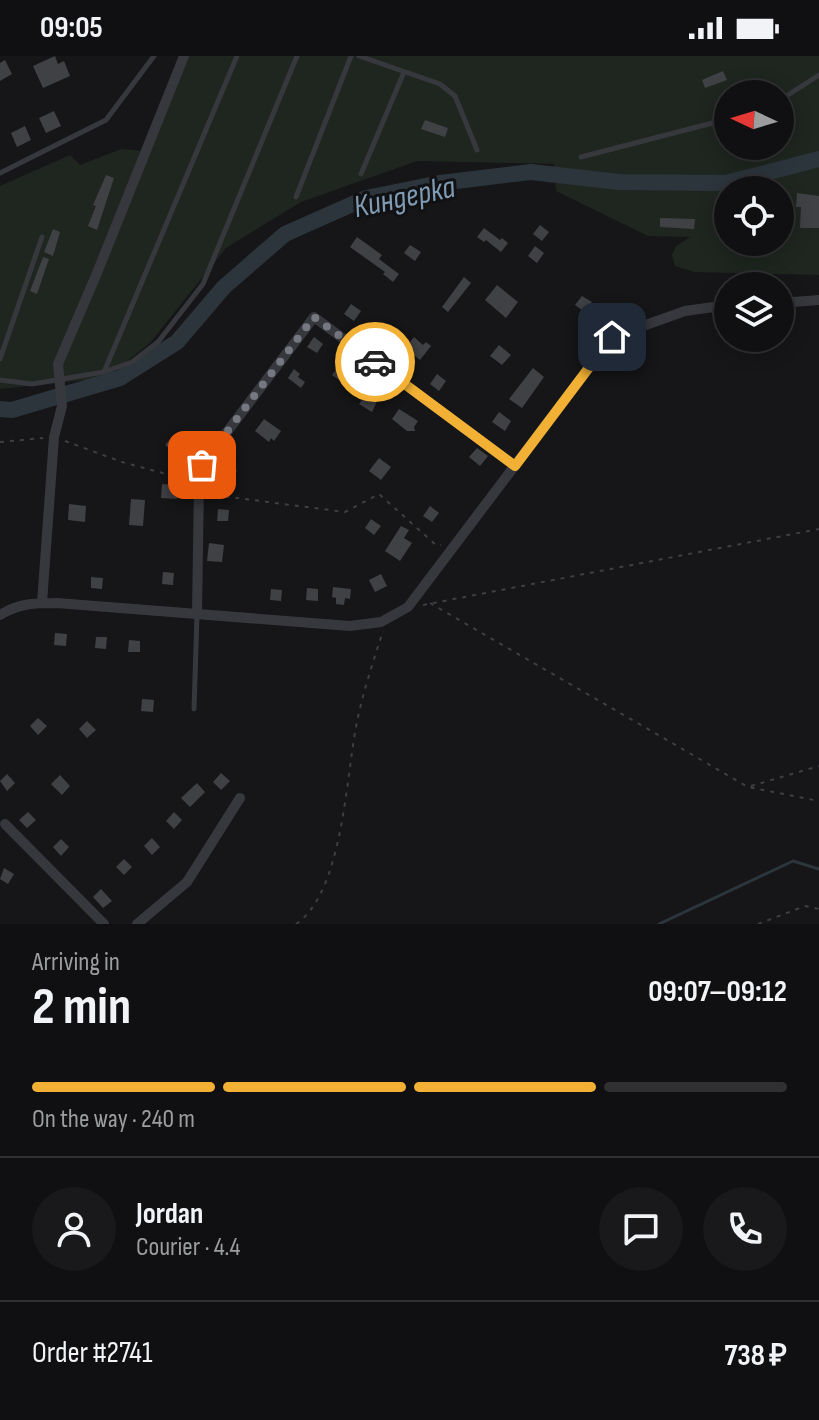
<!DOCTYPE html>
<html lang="en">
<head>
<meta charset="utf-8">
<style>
  body { margin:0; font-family:"Sofia Sans Condensed",sans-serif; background:#19191b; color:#f1f3f6; height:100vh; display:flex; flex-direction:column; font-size:30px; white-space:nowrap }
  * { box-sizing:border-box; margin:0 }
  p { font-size:26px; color:#9c9d9f }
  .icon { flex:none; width:44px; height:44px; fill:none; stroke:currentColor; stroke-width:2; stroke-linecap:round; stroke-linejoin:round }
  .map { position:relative; height:868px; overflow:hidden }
  .drawer { display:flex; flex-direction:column; background:#101012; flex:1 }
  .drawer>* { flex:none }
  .needle { width:52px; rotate:274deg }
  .buttons { position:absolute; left:714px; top:24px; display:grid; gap:16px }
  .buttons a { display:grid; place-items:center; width:80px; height:80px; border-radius:50%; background:#101012; box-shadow:0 4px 20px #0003,0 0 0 2px #303032; font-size:40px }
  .pin { position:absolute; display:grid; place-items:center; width:68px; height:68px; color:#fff; margin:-34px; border-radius:16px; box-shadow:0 4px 12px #0006 }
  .courier { position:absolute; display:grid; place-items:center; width:80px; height:80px; margin:-40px; border:6px solid #f2b134; border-radius:50%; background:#fff; color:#222; box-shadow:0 2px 10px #0007 }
  .overview em { font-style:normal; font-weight:700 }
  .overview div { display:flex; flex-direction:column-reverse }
  .overview { display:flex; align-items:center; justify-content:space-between; height:136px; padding:0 32px }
  h1 { font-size:52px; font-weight:700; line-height:60px }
  .bar { display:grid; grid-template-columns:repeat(4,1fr); gap:12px 8px; align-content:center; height:96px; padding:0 32px }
  .bar i { height:10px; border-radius:6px; background:#303032 }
  .bar .active { background:#f2b134 }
  .bar p { grid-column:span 4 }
  .line { display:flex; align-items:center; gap:20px; padding:0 32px; border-top:2px solid #303032 }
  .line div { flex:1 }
  .round { display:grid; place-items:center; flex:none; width:84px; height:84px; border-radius:42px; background:#19191b }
  .status { display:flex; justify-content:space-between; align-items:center; height:56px; padding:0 40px; background:#101012; direction:ltr }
  .status svg { height:22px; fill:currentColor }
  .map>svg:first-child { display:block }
  .green { fill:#1e261f; fill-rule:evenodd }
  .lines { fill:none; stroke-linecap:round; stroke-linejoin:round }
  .stream { stroke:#2c353c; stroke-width:3 }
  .river { stroke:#2c353c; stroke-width:16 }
  .building { fill:#404145 }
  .path { stroke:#3d3f44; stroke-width:2; stroke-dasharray:4 6; stroke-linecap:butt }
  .lane { stroke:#37383d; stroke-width:5 }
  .street { stroke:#37383d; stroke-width:10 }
  .done { stroke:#757880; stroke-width:8; stroke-dasharray:0 14.4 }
  .route { stroke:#f2b134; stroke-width:10 }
  .labels { text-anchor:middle; stroke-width:6; stroke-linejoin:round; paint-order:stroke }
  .water-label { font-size:32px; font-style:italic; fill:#7f9bb3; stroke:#111113 }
</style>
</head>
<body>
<div class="status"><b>09:05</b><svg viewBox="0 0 49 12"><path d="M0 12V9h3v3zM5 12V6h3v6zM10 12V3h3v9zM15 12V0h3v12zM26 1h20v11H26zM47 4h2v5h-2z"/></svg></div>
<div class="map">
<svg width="819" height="868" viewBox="0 0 819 868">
  <rect width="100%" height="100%" fill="#161618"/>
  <path class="green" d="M188,0H819V219L694,216L675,210L672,199L676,190L690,181L648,180L556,135L554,108L417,105L301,146L226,192L150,287L106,322L0,333V130L70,99L80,109L121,93L144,95ZM728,38H780V90H728ZM728,134H780V186H728Z"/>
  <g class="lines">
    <path class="stream" d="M659,868L793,805L819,813"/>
    <path class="river" d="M0,353L12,354L120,322L177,286L224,231L285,178L366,142L440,127L531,116L619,126L726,127L819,103"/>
  </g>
  <path class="building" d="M55,0L58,8L64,5L70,20L43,32L33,10Z
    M5,4L12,18L0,25V7Z
    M723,15L727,24L705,32L702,24Z
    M54,55L61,70L46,77L39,62Z
    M425,64L448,72L445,81L421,73Z
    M25,70L31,84L17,91L11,77Z
    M106,119L114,122L97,174L88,170L96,150L93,149Z
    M797,137L819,140V172H800L801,151H796Z
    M660,162L695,163L694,173L660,171Z
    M540,169L549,176L542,185L533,178Z
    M484,172L500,184L502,182L508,187L501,196L486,184L484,186L477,181Z
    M53,173L60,176L53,200L44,196Z
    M357,181L382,199L379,203L399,218L393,226L383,218L385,216L350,191Z
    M410,189L421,196L415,205L404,197Z
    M535,190L544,197L537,207L528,200Z
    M43,201L49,203L37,238L30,235Z
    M464,221L471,227L448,256L442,251Z
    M497,229L518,246L506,262L485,244Z
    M582,240L592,246L585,256L575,249Z
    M351,248L361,255L354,265L344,258Z
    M314,281L323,288L317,297L307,291Z
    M414,281L423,289L426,286L431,290L420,304L405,292Z
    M499,289L511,299L502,309L490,300Z
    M342,306L355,316L346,329L332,319Z
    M533,312L544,321L522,352L509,343Z
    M294,313L300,318L298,321L305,326L301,332L288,322Z
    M437,318L446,325L439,335L430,328Z
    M371,332L380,339L372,356L359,348Z
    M399,353L418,365L414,371L415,375H407L392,363Z
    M499,356L511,365L505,375L492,366Z
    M264,363L281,375L274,385L271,382L269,386L255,375Z
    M173,380L182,387L174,396L165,389Z
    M477,392L488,400L480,410L469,401Z
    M379,402L391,411L381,424L369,415Z
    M228,407L237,415L230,424L221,417Z
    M162,428L178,429L177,443L161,442Z
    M131,443L145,444L143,470L129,469Z
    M69,448L86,450L85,466L68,464Z
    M430,450L439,457L432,466L423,460Z
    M218,453L229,454L228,465H217Z
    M371,463L381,470L374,479L365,472Z
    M401,470L409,474L404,482L412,487L400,505L385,495Z
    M209,487L224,489L222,506L207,505Z
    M163,516L174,517L173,529L162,528Z
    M381,518L387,530L375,536L369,524Z
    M91,521L103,522L102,533L91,532Z
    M333,531L351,533L350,543L345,542L344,549L336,548V542L332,541Z
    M307,532L318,533V545L306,544Z
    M271,533L282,534L281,545L270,544Z
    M55,577L67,578L66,590L54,589Z
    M96,581H107L106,593L95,592Z
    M129,584L140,585V596H128Z
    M142,643L154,644L153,656L141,655Z
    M38,662L47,670L38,679L30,670Z
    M87,665L96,674L87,682L79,673Z
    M221,717L230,725L221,734L213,726Z
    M7,718L15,727L7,735L0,725Z
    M60,719L70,730L62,739L51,728Z
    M197,727L205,736L190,751L181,742Z
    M28,756L36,764L27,772L19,764Z
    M174,756L182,764L174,773L166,765Z
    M152,782L160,791L152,799L144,790Z
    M61,783L69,791L61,800L53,791Z
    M124,803L132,811L124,819L116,811Z
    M4,812L14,818L8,828L0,823Z
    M101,833L112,845L103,852L93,841Z"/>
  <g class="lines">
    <path class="path" d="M65,385L122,406L188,424
      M0,386L43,382
      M207,434L214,439L345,456L379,438L436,489H441
      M430,547L748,731L819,745
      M423,549L819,473
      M751,730L819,710
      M296,868C342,837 346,724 356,671C362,639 373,606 383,575
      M758,868L805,850L819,853"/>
    <path class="lane" d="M359,0L440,28L455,40L477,94
      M780,44L819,19
      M581,101L728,63
      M0,117L106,64L154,0
      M361,118L404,16
      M296,141L351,0
      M0,303L42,181
      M104,316L132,306L158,286L203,228L297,0
      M0,324L32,328L104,316L237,0
      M194,653L197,559"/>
    <path class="street" d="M780,247L819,244
      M42,547L54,381L62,350L58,308L97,217L184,0
      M197,558L199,427L202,409L314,261L515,410
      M0,559C19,547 35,547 57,547L350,570L381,566L408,551L612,281L685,255L728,249
      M5,768L104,868
      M137,868L187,826L240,742"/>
  </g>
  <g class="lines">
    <path class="done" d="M202,409L314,261L375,306"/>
    <path class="route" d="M375,306L515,410L612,281"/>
  </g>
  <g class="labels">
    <g class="water-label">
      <text transform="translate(404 140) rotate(-12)" y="11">Киндерка</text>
    </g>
  </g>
</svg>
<div class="buttons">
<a><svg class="needle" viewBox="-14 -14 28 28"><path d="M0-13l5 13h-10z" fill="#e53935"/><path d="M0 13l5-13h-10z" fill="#9c9d9f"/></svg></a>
<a><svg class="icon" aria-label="locate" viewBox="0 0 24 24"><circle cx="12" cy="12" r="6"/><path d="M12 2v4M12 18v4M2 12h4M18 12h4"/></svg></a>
<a><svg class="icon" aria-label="layers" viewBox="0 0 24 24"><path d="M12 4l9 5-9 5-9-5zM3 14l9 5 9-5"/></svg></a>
</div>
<div class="pin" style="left:202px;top:409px;background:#ea580c"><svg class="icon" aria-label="bag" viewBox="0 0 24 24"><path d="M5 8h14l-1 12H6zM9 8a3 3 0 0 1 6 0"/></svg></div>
<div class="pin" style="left:612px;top:281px;background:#1f2937"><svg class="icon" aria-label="home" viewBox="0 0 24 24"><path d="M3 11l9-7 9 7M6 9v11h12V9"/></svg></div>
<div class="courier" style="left:375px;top:306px"><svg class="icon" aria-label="car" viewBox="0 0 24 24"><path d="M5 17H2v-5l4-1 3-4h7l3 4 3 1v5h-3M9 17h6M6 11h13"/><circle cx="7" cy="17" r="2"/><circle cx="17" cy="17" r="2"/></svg></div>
</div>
<section class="drawer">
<div class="overview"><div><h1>2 min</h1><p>Arriving in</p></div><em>09:07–09:12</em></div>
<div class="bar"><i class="active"></i><i class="active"></i><i class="active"></i><i></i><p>On the way · 240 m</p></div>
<div class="line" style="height:144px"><a class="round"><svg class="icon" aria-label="person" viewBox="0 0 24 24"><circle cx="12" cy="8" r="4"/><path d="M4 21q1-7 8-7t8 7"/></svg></a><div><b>Jordan</b><p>Courier · 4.4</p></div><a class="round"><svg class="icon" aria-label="chat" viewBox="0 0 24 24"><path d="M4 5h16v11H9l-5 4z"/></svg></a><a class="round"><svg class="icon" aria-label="phone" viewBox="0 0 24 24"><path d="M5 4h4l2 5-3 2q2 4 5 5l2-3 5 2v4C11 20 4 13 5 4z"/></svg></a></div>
<div class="line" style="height:104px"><div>Order #2741</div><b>738 ₽</b></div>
</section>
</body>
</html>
